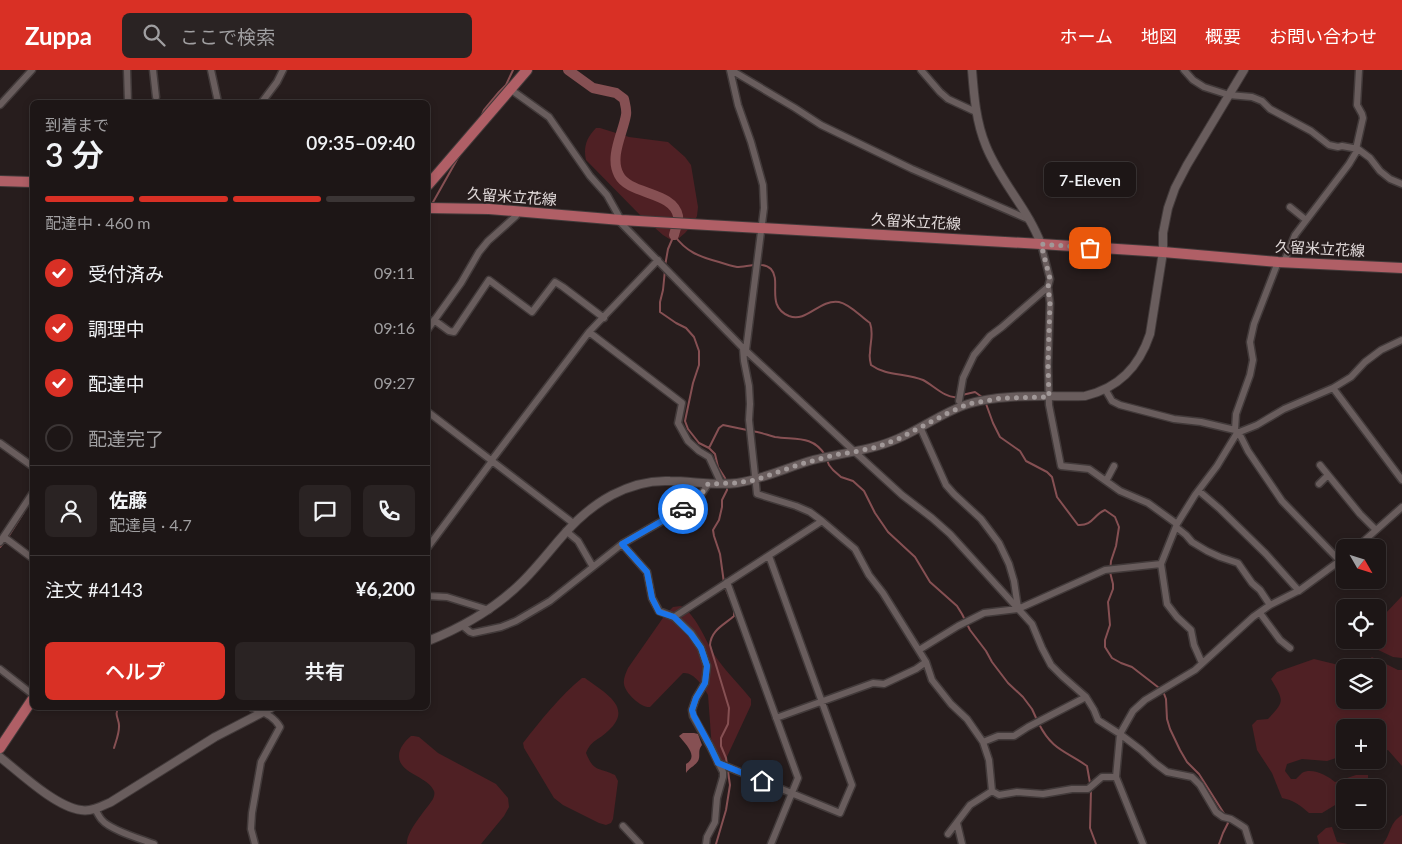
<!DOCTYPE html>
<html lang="ja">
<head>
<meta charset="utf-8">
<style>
  body { margin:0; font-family:Lato,"Noto Sans JP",sans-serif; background:#2a2323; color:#f1f3f6; height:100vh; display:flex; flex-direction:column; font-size:19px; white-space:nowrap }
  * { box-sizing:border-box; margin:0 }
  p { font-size:16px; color:#a09fa1 }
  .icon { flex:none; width:28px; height:28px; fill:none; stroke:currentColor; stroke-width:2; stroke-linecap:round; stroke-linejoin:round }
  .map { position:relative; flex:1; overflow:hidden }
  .side { position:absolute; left:30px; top:30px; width:400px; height:610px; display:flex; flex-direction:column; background:#1d1616; border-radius:8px; box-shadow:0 2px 8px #0003,0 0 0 1px #3b3535 }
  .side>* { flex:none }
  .needle { width:32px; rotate:129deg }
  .fabs { position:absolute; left:1336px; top:469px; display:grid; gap:10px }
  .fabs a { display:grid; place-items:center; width:50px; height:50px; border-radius:8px; background:#1d1616; box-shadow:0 2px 8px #0003,0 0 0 1px #3b3535; font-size:25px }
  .pin { position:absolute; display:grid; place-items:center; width:42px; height:42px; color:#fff; margin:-21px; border-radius:10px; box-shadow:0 2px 8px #0006 }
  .courier { position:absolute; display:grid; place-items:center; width:50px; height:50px; margin:-25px; border:4px solid #1a73e8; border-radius:50%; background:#fff; color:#222; box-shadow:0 1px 6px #0007 }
  .bubble { position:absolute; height:35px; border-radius:8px; background:#1d1616; box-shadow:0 2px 8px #0003,0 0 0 1px #3b3535; font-size:16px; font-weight:600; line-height:35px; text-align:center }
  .summary em { font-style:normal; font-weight:600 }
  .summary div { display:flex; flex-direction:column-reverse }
  .summary { display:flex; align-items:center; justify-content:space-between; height:85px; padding:0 15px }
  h1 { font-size:32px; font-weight:600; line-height:38px }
  .bar { display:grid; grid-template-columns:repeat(4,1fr); gap:8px 5px; align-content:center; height:60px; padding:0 15px }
  .bar i { height:6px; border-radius:4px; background:#3b3535 }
  .bar .on { background:#d93025 }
  .bar p { grid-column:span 4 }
  .line { display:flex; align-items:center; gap:12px; padding:0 15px; border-top:1px solid #3b3535 }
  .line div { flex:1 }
  .round { display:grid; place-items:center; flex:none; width:52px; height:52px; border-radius:8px; background:#2a2323 }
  ol { padding:0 15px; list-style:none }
  li { display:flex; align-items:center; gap:15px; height:55px }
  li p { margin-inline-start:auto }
  li .icon { padding:5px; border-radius:50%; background:#d93025; color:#fff; stroke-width:4 }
  li:last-child { color:#a09fa1 }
  li i { width:28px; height:28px; border:2px solid #3b3535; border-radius:50% }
  .button { display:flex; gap:10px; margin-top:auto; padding:10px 15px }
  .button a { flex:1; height:58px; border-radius:8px; background:#d93025; color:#fff; font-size:20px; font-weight:600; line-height:58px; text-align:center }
  .button a+a { background:#2a2323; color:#f1f3f6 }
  header { display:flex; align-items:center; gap:30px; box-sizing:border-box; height:70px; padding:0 25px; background:#d93025; color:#fff }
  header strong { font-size:24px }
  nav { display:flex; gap:28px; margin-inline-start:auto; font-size:18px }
  .search { width:350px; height:45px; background:#2a2323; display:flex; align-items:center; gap:12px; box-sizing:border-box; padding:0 18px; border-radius:8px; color:#a09fa1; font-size:19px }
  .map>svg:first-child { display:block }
  .green { fill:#4f2024 }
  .water { fill:#865053 }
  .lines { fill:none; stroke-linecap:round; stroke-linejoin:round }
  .stream { stroke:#865053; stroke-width:2 }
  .river { stroke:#865053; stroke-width:10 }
  .minor-casing { stroke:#423a3a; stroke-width:9 }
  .tertiary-casing { stroke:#423a3a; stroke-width:10 }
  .primary-casing { stroke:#423a3a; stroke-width:12 }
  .minor { stroke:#695d5d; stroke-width:6 }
  .tertiary { stroke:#695d5d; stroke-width:8 }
  .primary { stroke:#b05f66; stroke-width:10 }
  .done { stroke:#a19898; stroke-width:5; stroke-dasharray:0 9 }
  .route { stroke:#1a73e8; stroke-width:6 }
  .labels { text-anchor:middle; stroke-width:4; stroke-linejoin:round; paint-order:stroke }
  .street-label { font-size:15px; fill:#e2dbdb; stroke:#271d1d }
</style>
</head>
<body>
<header>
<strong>Zuppa</strong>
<div class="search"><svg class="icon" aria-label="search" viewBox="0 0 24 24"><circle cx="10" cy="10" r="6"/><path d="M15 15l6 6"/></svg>ここで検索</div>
<nav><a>ホーム</a><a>地図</a><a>概要</a><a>お問い合わせ</a></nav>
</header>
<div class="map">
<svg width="1402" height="774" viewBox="0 0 1402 774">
  <rect width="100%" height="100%" fill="#271d1d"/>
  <path class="green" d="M596,58H600L629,67L668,72L685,87L691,95L698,137L697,146L693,154L685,163L678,169L671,170L663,165L639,144L586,90C583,77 587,67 596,58Z
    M1402,526V588L1393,587L1372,577L1352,573L1353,570H1378V548L1384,545Z
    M681,536C698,546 706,574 718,590C728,604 740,615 751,629V635L725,691L719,697L713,693L708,625C703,616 694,602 683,603L650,637C641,638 625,623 624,614C623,609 626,603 628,598L665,545L673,537Z
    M1372,587L1398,600H1402V696L1388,680L1378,684V658H1345V686H1342L1327,691L1302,689L1287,694L1285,701L1291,709H1296C1297,708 1301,704 1302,703C1312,697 1328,706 1335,712L1356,705H1368V711L1361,717L1345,718V729L1322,743H1309C1300,735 1293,730 1282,728L1272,703L1257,680L1252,655L1257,650L1268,649C1285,631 1284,631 1271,609L1277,602L1314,589L1347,597L1345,598V630H1378V598L1358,597Z
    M582,608H585C603,622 635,637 608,661C599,670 591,670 586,683C594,703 599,697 615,705L618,711L613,749L611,753L606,755L599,753L563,735L554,728L524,678L523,673C541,650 560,626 582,608Z
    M411,666H414L419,667L438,683L496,714L508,728L509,737L504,746L481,774H407C406,761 426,740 433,729C434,726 435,724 434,721C428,706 399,704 399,686C399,678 405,671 411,666Z
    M1402,745V774H1383C1391,764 1389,753 1402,745Z
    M1332,757L1337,772L1348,774H1319L1317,766L1326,758Z"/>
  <path class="water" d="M683,663H694L698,664L702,675C697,681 701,685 698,691C695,696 689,698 686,703V694C699,686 686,675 679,666Z"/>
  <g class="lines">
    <path class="stream" d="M481,47L484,40L499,22L506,15L513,0
      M432,134L459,86
      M665,196L668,179L674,165C686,182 700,187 719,192C725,194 731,196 737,197C747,197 763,191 771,199C782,211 765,236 789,246C807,253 819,229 839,232C850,234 861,247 870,253C874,264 870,272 870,283C869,287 870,291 871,295C886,306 906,303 923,310C933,315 946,329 957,327
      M665,200L663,220L660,232V242L676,253L686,258L694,267L699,281V295L693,313L685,351L688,359L699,373L709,378L715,384L718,397L725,408L726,412
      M962,325L975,322L982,327
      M985,331L993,353L1000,367L1020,381L1026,391L1047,402L1052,407L1057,427L1078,455C1093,456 1093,445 1105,440L1115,447L1119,457L1116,476L1111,491L1110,502L1113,514V519L1108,532L1110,555L1105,570V577L1112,588L1121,593L1132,597L1163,621L1166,629L1167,649L1170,659L1180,680L1187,692L1199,704L1225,745
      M752,361C760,362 767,365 775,367C795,370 813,365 825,385
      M709,378L719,358L723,355L747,360
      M827,390L829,395L833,400L841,407L853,411L864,421L875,443L888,462L915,487L930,512L957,536L962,544L970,560L986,581L992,592L1008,613L1023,627L1032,639L1037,650
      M8,467L24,442
      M0,477L5,471
      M724,513L720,484L714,466L713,460L719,450L722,437V430L727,420V417
      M725,517L729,527
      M1039,654C1052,680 1066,681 1087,696L1090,713
      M114,678C116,671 119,664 119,657C120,650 113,644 119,638
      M1091,720L1090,758L1096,774
      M716,774L726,740L730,715L726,688L721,676V668L728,654L729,638L710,575C711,560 724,555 734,546V540
      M1219,774L1223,763L1228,753L1227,750"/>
    <path class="river" d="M568,0L593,18L616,23L624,29C625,34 627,40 626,45C623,63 609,87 619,105C629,125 673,121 678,146C679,151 675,160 674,165"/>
    <defs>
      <path id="minor" d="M127,0L128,32
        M153,0L156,27
        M211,0L218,32
        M730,0L738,35L751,72L763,115L764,138L746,280
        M731,0L795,38L821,55L912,99L1030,150
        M921,0L940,22L948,29L976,42
        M1184,0L1193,10L1204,17L1229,25L1252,27L1262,31L1270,39L1311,61L1329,75L1338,77L1342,76L1358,79L1370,88L1380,101L1390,109L1402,114
        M510,19L549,47L590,106L607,125L621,150V153L743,278L855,382L902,425L932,448L950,464L1032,554L1042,578L1051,595L1062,606L1086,627L1094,640L1098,650L1120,664L1141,680L1155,693L1167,702L1192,707L1200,715L1216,742L1223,747L1231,749L1239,754L1245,758L1250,774
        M262,32L277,12L283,0
        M0,35L32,0
        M1356,79L1363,48L1362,44L1357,35L1359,0
        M1290,137L1306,150
        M1041,174L1050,209L1048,217L1050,233L1048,295L1049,335L1061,396L1089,399L1120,421L1148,433L1177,454
        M1284,192L1295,165L1349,94L1358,79
        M434,250L449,261L454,262L489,210L532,242L555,212L563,217L604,248
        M428,259L461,213L479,182L488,171L516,146L518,141
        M589,262L682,333L678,353L688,371L699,381L709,387L721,413
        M743,278L744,291L749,316L750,334L749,350L757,424L796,436L810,442L822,451L855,479L869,505L883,523L926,592L932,610L951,634L967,649L983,672L989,690L992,721
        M1333,318L1402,410
        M1105,319L1112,331L1120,335L1174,349L1201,352L1235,360L1241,367L1248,381L1282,431L1340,491
        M959,331L963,308L974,285L990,266L1002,257L1048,217
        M428,342L573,453
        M920,357L946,415L954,424L981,449L999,473L1009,494L1014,511L1018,538
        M1235,360L1236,344L1250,305L1253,290L1250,272L1254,254L1278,192
        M0,373L32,396
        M491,391L589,262L658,190
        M1320,395L1360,444L1376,460
        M1106,411L1114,396
        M1319,414L1328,405
        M1199,421L1220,439L1266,484L1299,521
        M1176,457L1186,465L1192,472L1207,481L1220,487L1238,493L1252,513L1260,520L1270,535
        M566,461L578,471L593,497
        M4,467L32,488
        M0,472L32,424
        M622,474L647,502L652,528L659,541L674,547L691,563L701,578L707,596L705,613L696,628L692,640L693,646L710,676L723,702V707L717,728L715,752L707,767L706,774
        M428,477L492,391
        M1356,478L1402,437
        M727,512L798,708L771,774
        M428,526L447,527L489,540
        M1260,543L1280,570L1290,578
        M674,547L822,451
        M463,556L470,562L473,563L501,557L516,551L550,531L622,474L697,431L708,414
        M919,580L958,556L984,543L1018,539L1105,500L1161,494
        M1202,593L1194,575L1191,560L1177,547L1167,534L1161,494L1177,454L1195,425L1217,396L1237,363L1257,355L1284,339L1333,318L1351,307L1365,292L1381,280L1402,270
        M0,599L32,624
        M252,638C262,641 274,646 280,657L261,692L252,743L251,759L255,774
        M776,648L873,613L884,614L916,599L926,592
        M983,672L998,666H1014L1028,657L1086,627
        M718,693L840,743L852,715L769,486
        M992,721L999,725L1017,722L1043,724L1072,719H1088L1102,707H1116
        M95,739C97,742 99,747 102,750C110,760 141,769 154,774
        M957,753L962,774
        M623,756L640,774
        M948,764L970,735L992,721
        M1143,774L1116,707L1120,664L1133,641L1145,630L1195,600L1253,547L1270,535L1300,520L1345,487"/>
      <path id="tertiary" d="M972,0C974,26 976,52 986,76C1000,111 1028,139 1041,174
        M428,571C463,557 495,539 523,511C554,480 571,447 612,425C629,416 650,410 670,411C692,411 715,416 737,413C764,409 788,397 813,390C841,383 870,381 897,369C921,359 943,342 968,334C1001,323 1050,327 1085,326C1119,318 1139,297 1150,264L1163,182V163L1168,138L1175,118L1187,95L1244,0
        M0,687C20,703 56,737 81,740C91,742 102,736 111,732L215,667L271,638"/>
      <path id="primary" d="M0,111L32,112
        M428,115L527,0
        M428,138L489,139L621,150L1041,174L1163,182L1278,192L1402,198
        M0,678L32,630"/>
    </defs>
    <use href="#minor" class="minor-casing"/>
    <use href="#tertiary" class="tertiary-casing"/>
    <use href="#primary" class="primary-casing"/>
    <use href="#minor" class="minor"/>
    <use href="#tertiary" class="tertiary"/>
    <use href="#primary" class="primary"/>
  </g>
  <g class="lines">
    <path class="done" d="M683,439L697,431L708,414L736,413L755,410L801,394L834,385L854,382L877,377L898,369L946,344L968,334L1002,328L1049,327L1048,295L1050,233L1048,217L1050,209L1041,174L1090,178"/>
    <path class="route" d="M683,439L622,474L647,502L652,528L659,542L674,547L691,564L701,578L707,596L705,613L696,628L692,640L694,646L710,676L718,693L762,711"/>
  </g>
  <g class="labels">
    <g class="street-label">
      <text transform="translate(512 127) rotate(4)" y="5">久留米立花線</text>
      <text transform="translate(916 152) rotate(3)" y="5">久留米立花線</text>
      <text transform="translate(1320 179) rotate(3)" y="5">久留米立花線</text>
    </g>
  </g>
</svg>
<div class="fabs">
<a><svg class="needle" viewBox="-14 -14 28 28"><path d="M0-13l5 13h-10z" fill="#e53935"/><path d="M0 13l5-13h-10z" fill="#a09fa1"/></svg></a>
<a><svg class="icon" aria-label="locate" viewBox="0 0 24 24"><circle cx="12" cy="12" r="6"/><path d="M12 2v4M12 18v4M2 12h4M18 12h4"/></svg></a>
<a><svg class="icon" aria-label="layers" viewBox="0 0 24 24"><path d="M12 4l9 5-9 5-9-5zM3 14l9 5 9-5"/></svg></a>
<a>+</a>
<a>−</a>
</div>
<div class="pin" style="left:1090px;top:178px;background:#ea580c"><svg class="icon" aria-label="bag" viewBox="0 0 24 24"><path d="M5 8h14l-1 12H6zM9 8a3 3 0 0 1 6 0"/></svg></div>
<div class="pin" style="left:762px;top:711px;background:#1f2937"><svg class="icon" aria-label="home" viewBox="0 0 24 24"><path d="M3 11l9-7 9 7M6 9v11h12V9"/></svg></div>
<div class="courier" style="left:683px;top:439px"><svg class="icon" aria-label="car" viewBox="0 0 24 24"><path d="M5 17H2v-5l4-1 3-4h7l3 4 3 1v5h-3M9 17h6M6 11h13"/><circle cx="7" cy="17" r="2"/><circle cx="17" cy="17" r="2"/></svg></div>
<div class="bubble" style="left:1044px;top:92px;width:92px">7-Eleven</div>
<section class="side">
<div class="summary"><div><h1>3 分</h1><p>到着まで</p></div><em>09:35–09:40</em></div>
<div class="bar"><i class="on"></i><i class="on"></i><i class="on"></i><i></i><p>配達中 · 460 m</p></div>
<ol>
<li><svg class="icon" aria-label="check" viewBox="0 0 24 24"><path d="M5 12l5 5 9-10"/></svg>受付済み<p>09:11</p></li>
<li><svg class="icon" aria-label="check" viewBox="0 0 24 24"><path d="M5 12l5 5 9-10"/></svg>調理中<p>09:16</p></li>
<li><svg class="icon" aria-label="check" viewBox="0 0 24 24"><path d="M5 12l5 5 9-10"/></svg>配達中<p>09:27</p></li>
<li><i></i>配達完了</li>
</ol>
<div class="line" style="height:90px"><a class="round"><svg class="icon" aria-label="person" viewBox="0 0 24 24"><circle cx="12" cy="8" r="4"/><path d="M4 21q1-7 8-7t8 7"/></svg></a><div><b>佐藤</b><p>配達員 · 4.7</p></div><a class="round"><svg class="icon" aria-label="chat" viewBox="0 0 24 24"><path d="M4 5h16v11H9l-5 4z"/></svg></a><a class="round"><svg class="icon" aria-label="phone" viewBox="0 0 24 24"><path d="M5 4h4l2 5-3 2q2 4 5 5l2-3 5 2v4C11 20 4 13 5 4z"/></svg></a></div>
<div class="line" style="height:65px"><div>注文 #4143</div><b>¥6,200</b></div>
<div class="button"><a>ヘルプ</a><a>共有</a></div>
</section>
</div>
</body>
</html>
